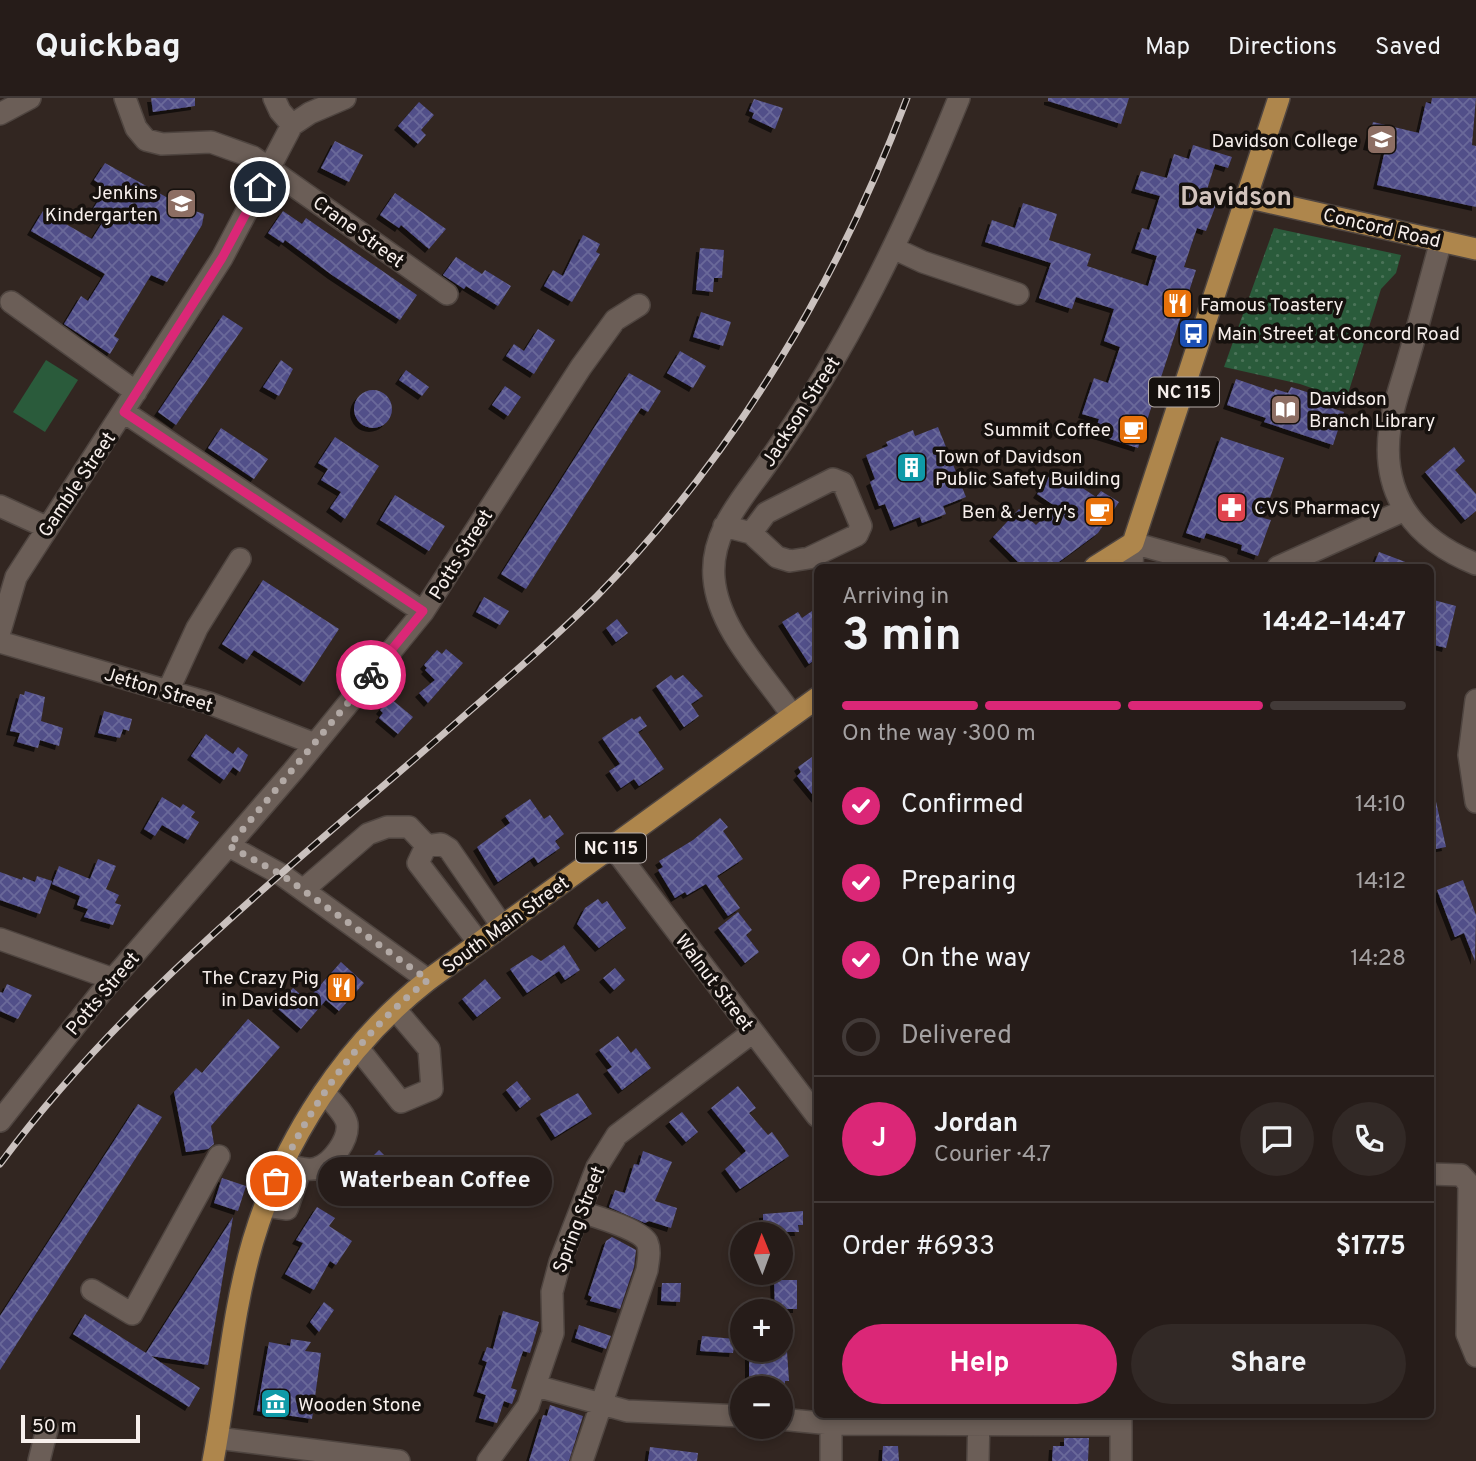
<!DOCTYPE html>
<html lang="en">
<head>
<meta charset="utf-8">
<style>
  body { margin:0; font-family:Overpass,sans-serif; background:#322926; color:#f1f3f6; height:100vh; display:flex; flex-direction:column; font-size:26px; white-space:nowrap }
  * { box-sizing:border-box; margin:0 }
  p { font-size:23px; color:#a4a1a2 }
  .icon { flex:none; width:38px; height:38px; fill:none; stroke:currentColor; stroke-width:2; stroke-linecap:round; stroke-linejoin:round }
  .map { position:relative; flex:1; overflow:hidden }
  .sheet { position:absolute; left:814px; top:466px; width:620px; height:854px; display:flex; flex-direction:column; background:#261c19; border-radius:10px; box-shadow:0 4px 10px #0003,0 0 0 2px #423a38 }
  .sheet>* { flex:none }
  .needle { width:46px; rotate:359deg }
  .controls { position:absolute; left:730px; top:1124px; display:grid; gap:14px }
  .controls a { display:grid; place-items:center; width:63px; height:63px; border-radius:50%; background:#261c19; box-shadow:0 4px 10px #0003,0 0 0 2px #423a38; font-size:35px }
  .scale { position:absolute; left:21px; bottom:18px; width:119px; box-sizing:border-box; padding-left:7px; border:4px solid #f7efec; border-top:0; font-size:19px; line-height:24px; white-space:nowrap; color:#f7efec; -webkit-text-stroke:5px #16110e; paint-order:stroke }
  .pin { position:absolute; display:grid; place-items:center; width:60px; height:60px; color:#fff; margin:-30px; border:4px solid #fff; border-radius:50%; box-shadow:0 2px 7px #0007 }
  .courier { position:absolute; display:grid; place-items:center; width:70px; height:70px; margin:-35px; border:5px solid #db2777; border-radius:50%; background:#fff; color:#222; box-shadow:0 2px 9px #0007 }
  .bubble { position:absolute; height:49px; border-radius:24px; background:#261c19; box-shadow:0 4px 10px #0003,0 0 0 2px #423a38; font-size:23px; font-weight:700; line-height:49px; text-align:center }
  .overview em { font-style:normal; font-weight:700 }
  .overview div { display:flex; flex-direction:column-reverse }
  .overview { display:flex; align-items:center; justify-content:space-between; height:119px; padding:0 28px }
  h1 { font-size:46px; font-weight:700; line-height:52px }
  .bar { display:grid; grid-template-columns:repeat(4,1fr); gap:10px 7px; align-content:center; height:84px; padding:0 28px }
  .bar i { height:9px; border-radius:5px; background:#423a38 }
  .bar .selected { background:#db2777 }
  .bar p { grid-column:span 4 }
  .line { display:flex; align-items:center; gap:18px; padding:0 28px; border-top:2px solid #423a38 }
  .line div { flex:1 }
  .round { display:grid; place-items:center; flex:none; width:74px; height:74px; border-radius:37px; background:#322926 }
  ol { padding:0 28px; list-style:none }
  li { display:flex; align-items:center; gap:21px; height:77px }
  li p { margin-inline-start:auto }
  li .icon { padding:7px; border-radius:50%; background:#db2777; color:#fff; stroke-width:4 }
  li:last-child { color:#a4a1a2 }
  li i { width:38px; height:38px; border:4px solid #423a38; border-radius:50% }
  .button { display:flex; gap:14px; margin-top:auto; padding:14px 28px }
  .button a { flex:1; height:80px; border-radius:42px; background:#db2777; color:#fff; font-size:28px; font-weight:700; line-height:80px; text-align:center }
  .button a+a { background:#322926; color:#f1f3f6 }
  header { display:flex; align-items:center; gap:42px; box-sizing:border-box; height:98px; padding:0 35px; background:#261c19; border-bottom:2px solid #423a38 }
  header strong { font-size:33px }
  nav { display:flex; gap:38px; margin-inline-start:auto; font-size:24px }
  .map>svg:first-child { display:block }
  .grass { fill:url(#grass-dots) }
  .garden { fill:#2a5b3b }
  .building { fill:url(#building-cross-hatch); filter:url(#shadow) }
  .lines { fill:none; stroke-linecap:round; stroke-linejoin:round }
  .minor-casing { stroke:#4f4540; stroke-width:24 }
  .major-casing { stroke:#4f4540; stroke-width:24 }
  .minor { stroke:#6b5e57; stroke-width:21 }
  .major { stroke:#ae864c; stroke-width:21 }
  .rail-casing { stroke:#cac1be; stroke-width:7 }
  .rail { stroke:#16110e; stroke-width:4.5; stroke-dasharray:13; stroke-linecap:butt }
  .done { stroke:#b2a9a5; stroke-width:7; stroke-dasharray:0 12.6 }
  .route { stroke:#db2777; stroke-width:9 }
  .labels { text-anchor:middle; stroke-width:7; stroke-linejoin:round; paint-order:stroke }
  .shield { fill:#16110e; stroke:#b4aca9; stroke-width:2 }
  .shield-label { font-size:18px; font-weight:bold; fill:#f7efec }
  .poi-label { font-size:19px; fill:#f7efec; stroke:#16110e; text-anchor:start }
  .street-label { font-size:19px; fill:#f7efec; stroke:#16110e }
  .district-label { font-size:26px; font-weight:bold; fill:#d2c3bc; stroke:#16110e }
</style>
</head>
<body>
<header>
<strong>Quickbag</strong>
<nav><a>Map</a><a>Directions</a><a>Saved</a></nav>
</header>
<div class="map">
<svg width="1476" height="1363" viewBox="0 0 1476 1363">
  <defs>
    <pattern id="grass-dots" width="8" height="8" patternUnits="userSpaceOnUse" patternTransform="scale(1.75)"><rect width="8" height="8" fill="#2a5b3b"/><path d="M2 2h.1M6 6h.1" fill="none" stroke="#4a7358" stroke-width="1.8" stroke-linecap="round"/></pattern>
    <pattern id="building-cross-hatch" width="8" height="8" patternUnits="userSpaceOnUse" patternTransform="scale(1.75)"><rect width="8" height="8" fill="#514f89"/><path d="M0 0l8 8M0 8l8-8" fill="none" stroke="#6b699a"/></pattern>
    <filter id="shadow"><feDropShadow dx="-4" dy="4" stdDeviation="0" flood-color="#0009"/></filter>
  </defs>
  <rect width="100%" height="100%" fill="#322621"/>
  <path class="grass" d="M1274,130L1401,157L1396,175L1381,191L1346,302L1300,286L1224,269Z"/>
  <path class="garden" d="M46,262L78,282L45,334L13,314Z"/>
  <path class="building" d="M151,0H195V8L153,14Z
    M1048,0H1129L1121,26L1048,3Z
    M1432,0H1476L1472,47L1476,48V109L1377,87L1385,52L1367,48L1373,24L1419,35L1426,4L1431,6Z
    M754,1L783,10L775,31L752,20L754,15L749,13Z
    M419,4L434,17L421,32L426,37L418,46L398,28Z
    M335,43L363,57L349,84L321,70Z
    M1193,47L1232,59L1228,70L1215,66L1206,95L1219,99L1206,133L1197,130L1184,169L1196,172L1138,350L1094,336L1099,321L1082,316L1094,280L1108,285L1120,249L1104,243L1114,211L1076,199L1072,211L1039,200L1051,165L985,144L992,122L1015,130L1023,105L1057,116L1049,142L1091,156L1087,168L1148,188L1157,158L1135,151L1142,130L1149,132L1160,98L1135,91L1141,73L1167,80L1174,56L1189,61Z
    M105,65L177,105L178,95L195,103L192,112L204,116L202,127L167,184L151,177L114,238L119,241L110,256L64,226L81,198L88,203L105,176L31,133L43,113L92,141L106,119L93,111L106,90L94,82Z
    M395,95L446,131L429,151L401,127L399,130L380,117Z
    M283,113L302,126L306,120L417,197L400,222L332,177L285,142L283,145L268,135Z
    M583,137L600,146L596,154L600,156L572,204L544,188L553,172L563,178Z
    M700,150L724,152L722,180H714L713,194L696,192Z
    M456,159L482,176L485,172L511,188L498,208L466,188L464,191L443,177Z
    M701,214L731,224L723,248L693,239Z
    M223,217L243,230L176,327L158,314Z
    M538,231L555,242L534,276L506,258L514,246L524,253Z
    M680,253L706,268L693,290L667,275Z
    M281,262L293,271L279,298L263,289Z
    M406,272L429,289L422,298L399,282Z
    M629,275L661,293L648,314L641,310L526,491L501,476Z
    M1236,281L1274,294L1275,291L1288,295L1291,289L1313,296L1311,303L1344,314L1333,347L1264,324L1266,320L1227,307Z
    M505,288L521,299L508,318L492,307Z
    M354 311a19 19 0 1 1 38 0a19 19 0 1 1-38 0Z
    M938,329L966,399L943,408L946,416L922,425L920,419L894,429L885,406L879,408L870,384L875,381L866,357L888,348L886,344L913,332L915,338Z
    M221,330L268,361L254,381L208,350Z
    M335,339L379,368L345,421L330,410L341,394L321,382L328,371L318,365Z
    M1221,339L1284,360L1263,420L1271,422L1258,458L1241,452L1242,447L1206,435L1204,441L1186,435Z
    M1454,349L1465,363L1455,372L1476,396V413L1465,422L1425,374Z
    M1054,371L1096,399L1101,393L1119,404L1098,435L1052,469H1023L993,439L1019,411L1036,427L1055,408L1037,396Z
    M395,397L445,428L429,453L380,422Z
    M1379,454L1416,468V469H1373Z
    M263,482L339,531L304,584L254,552L247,562L222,546Z
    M484,499L509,513L500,527L476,514Z
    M1430,501L1456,508L1446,550L1430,546Z
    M812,513L817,521V560L809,566L782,524L798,514L802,520Z
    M617,521L628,535L616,544L606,530Z
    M446,551L463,565L428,605L419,595L435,582L425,572L427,570L424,567L437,552L442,556Z
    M671,577L675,582L683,577L703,598L691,606L699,618L684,629L656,588Z
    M25,593L45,599L41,623L63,630L59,648L40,642L38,650L17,644L20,635L10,633L20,596L24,597Z
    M390,600L413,619L398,636L379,620L383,615L380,612Z
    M104,613L132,621L129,633L123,631L120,640L98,635Z
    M640,618L647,628L638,634L664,671L639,688L634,681L621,690L609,673L620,666L602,640L632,620L634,622Z
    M206,636L233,656L238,649L248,657L240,674L233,669L224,682L191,658Z
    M812,659L817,666V702L797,678L801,674L798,669Z
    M162,699L180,710L183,706L195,714L191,719L199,724L188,742L162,727L155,738L144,731Z
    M1435,699L1446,749L1430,752V700Z
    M530,701L544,721L550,717L564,736L555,743L560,750L538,765L534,759L498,784L477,749L510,725L505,718Z
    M720,720L728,729L723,733L743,761L717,778L740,810L728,818L706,786L687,797L685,794L675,800L658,772L663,769L659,763L693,742Z
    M98,761L116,768L106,791L119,797L115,805L121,807L113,827L84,819L88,811L77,807L80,798L52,786L59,768L90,781Z
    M0,774L22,782L23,779L35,784L37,778L52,783L40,816L0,802Z
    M1463,782L1476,817L1475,863L1464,835L1455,839L1437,792Z
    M598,801L602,806L607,803L626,830L599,850L577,826L585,810Z
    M738,814L752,832L746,837L759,854L745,865L718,830Z
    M564,847L580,872L565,882L559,873L527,895L510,871L532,857L541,863Z
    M341,864L364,885L339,913L326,902L301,931L276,909L293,890L307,902Z
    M615,870L625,882L614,892L603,880Z
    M485,881L501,900L477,919L462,901Z
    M7,886L32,897L18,921L0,913V894L3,895Z
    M248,921L280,949L211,1028L214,1046L208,1051L186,1054L174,994L196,970L202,975Z
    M618,938L631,955L636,950L651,970L622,992L607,972L612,969L599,952Z
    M517,983L531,1001L520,1010L506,992Z
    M738,988L756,1010L749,1015L768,1037L772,1034L789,1058L740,1091L725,1071L746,1053L711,1010Z
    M578,995L592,1016L555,1039L540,1016Z
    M138,1006L162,1019L0,1272V1218Z
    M682,1014L698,1034L686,1044L669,1024Z
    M379,1052L394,1067L355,1105L341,1090Z
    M643,1053L672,1064L655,1103L677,1110L671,1130L649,1123L645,1125L609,1109L615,1092L625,1095L634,1066L639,1067Z
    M222,1080L246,1088L238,1113L214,1105Z
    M317,1109L335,1120L329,1128L352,1143L336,1167L330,1163L314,1192L285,1176L303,1145L296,1142Z
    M803,1113V1127H798L799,1134H763V1116Z
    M233,1119L208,1267L151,1258L200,1290L189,1309L73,1236L85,1216L146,1255Z
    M612,1139L636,1152L634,1169L620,1211L590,1203L592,1199L588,1197L606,1143Z
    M774,1182H797V1211H775Z
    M662,1185H681L680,1204L661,1203Z
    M324,1204L334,1212L319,1234L310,1224Z
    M503,1213L539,1224L530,1255L523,1253L511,1290L517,1292L512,1306L504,1303L497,1325L479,1320L486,1297L477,1294L487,1264L482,1262L487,1249L493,1251Z
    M579,1227L611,1238L606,1251L575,1240Z
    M702,1238L735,1241L733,1255L700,1253Z
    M291,1241L311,1244L305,1253L321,1255L312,1321L257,1313L269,1244L290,1248Z
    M765,1253H787L789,1283H785V1290H749V1258H764Z
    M550,1307L583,1318L569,1363H529L543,1317L547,1318Z
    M1064,1340H1089L1088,1363H1052L1053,1348H1064Z
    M883,1348H898L899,1363H882Z
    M650,1349L698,1355L697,1363H648Z"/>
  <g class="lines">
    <defs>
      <path id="minor" d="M125,0L136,30L146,42L162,46L211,44L253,59L447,196
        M274,0L280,13L292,27
        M0,16L30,0
        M1441,143C1430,182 1420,222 1408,262C1402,284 1393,307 1390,329C1380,398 1416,442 1476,466
        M893,150L923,164L1018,196
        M11,204L136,294
        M124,314L423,514
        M0,408L46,429
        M724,428L751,435L777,459L790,463L809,460L857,437L861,428L843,385L833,381L766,415L751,435
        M1132,469L1133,445L1219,469
        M1278,469L1405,412
        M0,533L16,479L222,160L292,27L310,15L345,0
        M0,544L209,605L315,646
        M168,593L197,530L240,461
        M1476,602L1469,657L1476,704
        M792,617C764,576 718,531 714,480C710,435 742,401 766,367C847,254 907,128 959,0
        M229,748L282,777L428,882
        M613,749L817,1018
        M303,792L368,736L387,729H409L427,748
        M0,841L113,881
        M479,845L418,765L426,748L441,746L449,751L502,828
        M358,950L401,1004L432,991L429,951L395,911
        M0,1023L100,896L293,673L423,514L581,269L615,222L639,207
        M284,1066C294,1068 307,1074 317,1070C332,1065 349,1042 347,1026C345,1015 331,1003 324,994
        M1430,1076L1461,1077L1469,1086L1467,1236L1476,1258
        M266,1108L287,1111L301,1070
        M581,1114C597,1119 639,1131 647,1144C651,1153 648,1163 647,1172L582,1363
        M92,1192L132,1216L219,1058
        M536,1288L627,1313L742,1318
        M780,1321L831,1326L1121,1327
        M217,1340L399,1363
        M39,1363L47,1331
        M488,1363L528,1308L553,1235L552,1194L560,1164L597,1069L617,1037L753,934
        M831,1363V1316
        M978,1363L979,1316
        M1121,1363V1316"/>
      <path id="major" d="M1246,99L1476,151
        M1095,469L1133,445L1279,0
        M213,1363C227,1290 232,1214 253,1143C283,1042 345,947 428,882L817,600"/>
    </defs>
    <use href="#minor" class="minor-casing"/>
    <use href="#major" class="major-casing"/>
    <use href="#minor" class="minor"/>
    <use href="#major" class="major"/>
    <defs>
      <path id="rail" d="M0,1066C128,893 304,759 465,617C510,578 555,540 597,498C735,357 838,184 907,0"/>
    </defs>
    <use href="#rail" class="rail-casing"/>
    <use href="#rail" class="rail"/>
  </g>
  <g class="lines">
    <path class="done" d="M276,1083C310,1006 361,934 428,882L282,777L229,748L371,577"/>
    <path class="route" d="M260,89L222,160L124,314L423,513L371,577"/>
  </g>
  <defs>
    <symbol id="university-square" viewBox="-11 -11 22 22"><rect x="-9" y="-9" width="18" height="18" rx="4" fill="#8d6e63" stroke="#16110e"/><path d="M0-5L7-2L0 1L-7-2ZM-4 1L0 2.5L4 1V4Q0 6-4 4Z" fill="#fff"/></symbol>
    <symbol id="school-square" viewBox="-11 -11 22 22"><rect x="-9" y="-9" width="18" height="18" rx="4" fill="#8d6e63" stroke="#16110e"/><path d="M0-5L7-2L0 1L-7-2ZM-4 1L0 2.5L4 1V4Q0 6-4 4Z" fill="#fff"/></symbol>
    <symbol id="restaurant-square" viewBox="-11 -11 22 22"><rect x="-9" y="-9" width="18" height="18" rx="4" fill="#e8710a" stroke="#16110e"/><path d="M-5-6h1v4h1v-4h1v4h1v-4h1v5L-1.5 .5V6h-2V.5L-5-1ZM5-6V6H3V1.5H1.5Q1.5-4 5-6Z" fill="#fff"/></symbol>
    <symbol id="bus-square" viewBox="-11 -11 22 22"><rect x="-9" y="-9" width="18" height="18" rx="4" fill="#1a4fb4" stroke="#16110e"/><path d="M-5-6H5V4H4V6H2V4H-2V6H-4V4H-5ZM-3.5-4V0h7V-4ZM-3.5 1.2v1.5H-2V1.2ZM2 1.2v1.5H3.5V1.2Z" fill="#fff"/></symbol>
    <symbol id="library-square" viewBox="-11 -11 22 22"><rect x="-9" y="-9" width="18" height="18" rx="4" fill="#8d6e63" stroke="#16110e"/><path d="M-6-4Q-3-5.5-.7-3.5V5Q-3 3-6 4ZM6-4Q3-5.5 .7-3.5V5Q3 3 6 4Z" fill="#fff"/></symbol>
    <symbol id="cafe-square" viewBox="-11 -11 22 22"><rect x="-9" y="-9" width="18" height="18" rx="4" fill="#e8710a" stroke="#16110e"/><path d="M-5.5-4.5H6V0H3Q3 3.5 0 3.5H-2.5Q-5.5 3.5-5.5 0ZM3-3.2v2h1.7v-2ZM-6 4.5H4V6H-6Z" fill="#fff"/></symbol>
    <symbol id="building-square" viewBox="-11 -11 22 22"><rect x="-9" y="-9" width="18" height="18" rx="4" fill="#0f9aa8" stroke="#16110e"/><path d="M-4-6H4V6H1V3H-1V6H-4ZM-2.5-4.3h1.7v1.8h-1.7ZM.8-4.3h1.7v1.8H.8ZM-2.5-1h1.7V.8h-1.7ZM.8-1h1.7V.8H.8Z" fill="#fff"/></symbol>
    <symbol id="pharmacy-square" viewBox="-11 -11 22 22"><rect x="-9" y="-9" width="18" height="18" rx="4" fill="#e0444e" stroke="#16110e"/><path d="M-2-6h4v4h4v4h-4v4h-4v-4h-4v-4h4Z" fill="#fff"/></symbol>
    <symbol id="museum-square" viewBox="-11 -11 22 22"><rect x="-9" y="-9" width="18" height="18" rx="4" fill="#0f9aa8" stroke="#16110e"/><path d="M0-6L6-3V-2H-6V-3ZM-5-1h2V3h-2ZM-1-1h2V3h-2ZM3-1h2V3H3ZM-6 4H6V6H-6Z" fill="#fff"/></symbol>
  </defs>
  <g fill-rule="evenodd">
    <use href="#university-square" x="1364" y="24" width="35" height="35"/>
    <use href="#school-square" x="164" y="88" width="35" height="35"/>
    <use href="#restaurant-square" x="1160" y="188" width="35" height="35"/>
    <use href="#bus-square" x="1176" y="218" width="35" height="35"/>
    <use href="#library-square" x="1268" y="294" width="35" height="35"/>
    <use href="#cafe-square" x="1116" y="314" width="35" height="35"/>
    <use href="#building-square" x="894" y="352" width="35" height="35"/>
    <use href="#pharmacy-square" x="1214" y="392" width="35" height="35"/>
    <use href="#cafe-square" x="1082" y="396" width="35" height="35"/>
    <use href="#restaurant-square" x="324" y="872" width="35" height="35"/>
    <use href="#museum-square" x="258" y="1288" width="35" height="35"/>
  </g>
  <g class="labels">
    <g class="shield">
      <rect x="1149" y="279.5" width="70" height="29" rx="5"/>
      <rect x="576" y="735.5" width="70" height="29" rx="5"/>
    </g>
    <g class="shield-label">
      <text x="1184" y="300">NC 115</text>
      <text x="611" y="756">NC 115</text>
    </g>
    <g class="poi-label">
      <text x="1358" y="49" text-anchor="end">Davidson College</text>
      <text x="158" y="101" text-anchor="end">Jenkins<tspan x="158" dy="22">Kindergarten</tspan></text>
      <text x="1200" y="213">Famous Toastery</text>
      <text x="1217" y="242">Main Street at Concord Road</text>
      <text x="1309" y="307">Davidson<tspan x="1309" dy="22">Branch Library</tspan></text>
      <text x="1111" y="338" text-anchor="end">Summit Coffee</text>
      <text x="935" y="365">Town of Davidson<tspan x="935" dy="22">Public Safety Building</tspan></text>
      <text x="1254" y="416">CVS Pharmacy</text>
      <text x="1076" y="420" text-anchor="end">Ben &amp; Jerry's</text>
      <text x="319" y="886" text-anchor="end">The Crazy Pig<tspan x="319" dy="22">in Davidson</tspan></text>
      <text x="298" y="1313">Wooden Stone</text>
    </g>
    <g class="street-label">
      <text transform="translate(1382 129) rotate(13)" y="7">Concord Road</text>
      <text transform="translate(359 133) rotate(36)" y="7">Crane Street</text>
      <text transform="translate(800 313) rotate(-57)" y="7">Jackson Street</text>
      <text transform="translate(76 386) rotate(-56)" y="7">Gamble Street</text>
      <text transform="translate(460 456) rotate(-58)" y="7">Potts Street</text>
      <text transform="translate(159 591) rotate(17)" y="7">Jetton Street</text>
      <text transform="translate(505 826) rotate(-36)" y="7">South Main Street</text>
      <text transform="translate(715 884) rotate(53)" y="7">Walnut Street</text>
      <text transform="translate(102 895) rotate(-50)" y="7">Potts Street</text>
      <text transform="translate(578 1121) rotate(-69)" y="7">Spring Street</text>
    </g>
    <g class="district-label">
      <text x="1236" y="107">Davidson</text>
    </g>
  </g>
</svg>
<div class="controls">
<a><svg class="needle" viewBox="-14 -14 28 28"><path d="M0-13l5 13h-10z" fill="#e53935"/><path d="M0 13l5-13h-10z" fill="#a4a1a2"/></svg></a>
<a>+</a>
<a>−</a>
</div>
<div class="scale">50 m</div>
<div class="pin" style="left:276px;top:1083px;background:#ea580c"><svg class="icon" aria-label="bag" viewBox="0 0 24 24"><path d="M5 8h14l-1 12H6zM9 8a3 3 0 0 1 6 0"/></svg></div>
<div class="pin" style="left:260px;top:89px;background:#1f2937"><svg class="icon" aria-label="home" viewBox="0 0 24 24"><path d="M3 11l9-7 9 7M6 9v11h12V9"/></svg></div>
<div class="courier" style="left:371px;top:577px"><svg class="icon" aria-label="bike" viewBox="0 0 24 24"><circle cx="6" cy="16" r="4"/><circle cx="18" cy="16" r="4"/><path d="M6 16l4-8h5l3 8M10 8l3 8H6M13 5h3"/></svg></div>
<div class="bubble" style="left:318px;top:1059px;width:234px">Waterbean Coffee</div>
<section class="sheet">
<div class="overview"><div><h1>3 min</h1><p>Arriving in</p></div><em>14:42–14:47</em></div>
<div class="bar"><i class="selected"></i><i class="selected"></i><i class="selected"></i><i></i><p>On the way · 300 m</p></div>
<ol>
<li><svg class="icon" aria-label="check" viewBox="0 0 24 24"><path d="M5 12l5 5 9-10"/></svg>Confirmed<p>14:10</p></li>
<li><svg class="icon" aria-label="check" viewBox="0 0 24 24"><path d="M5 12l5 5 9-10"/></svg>Preparing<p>14:12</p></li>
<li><svg class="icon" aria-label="check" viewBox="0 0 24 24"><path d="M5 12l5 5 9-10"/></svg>On the way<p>14:28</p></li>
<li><i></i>Delivered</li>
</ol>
<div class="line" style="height:126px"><b class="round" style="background:#db2777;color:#fff">J</b><div><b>Jordan</b><p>Courier · 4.7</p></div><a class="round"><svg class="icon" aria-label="chat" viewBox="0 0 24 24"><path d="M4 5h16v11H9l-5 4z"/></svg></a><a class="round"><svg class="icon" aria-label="phone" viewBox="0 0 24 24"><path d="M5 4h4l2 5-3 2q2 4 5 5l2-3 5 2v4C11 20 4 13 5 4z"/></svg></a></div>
<div class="line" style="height:91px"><div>Order #6933</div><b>$17.75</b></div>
<div class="button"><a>Help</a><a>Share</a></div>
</section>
</div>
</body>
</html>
